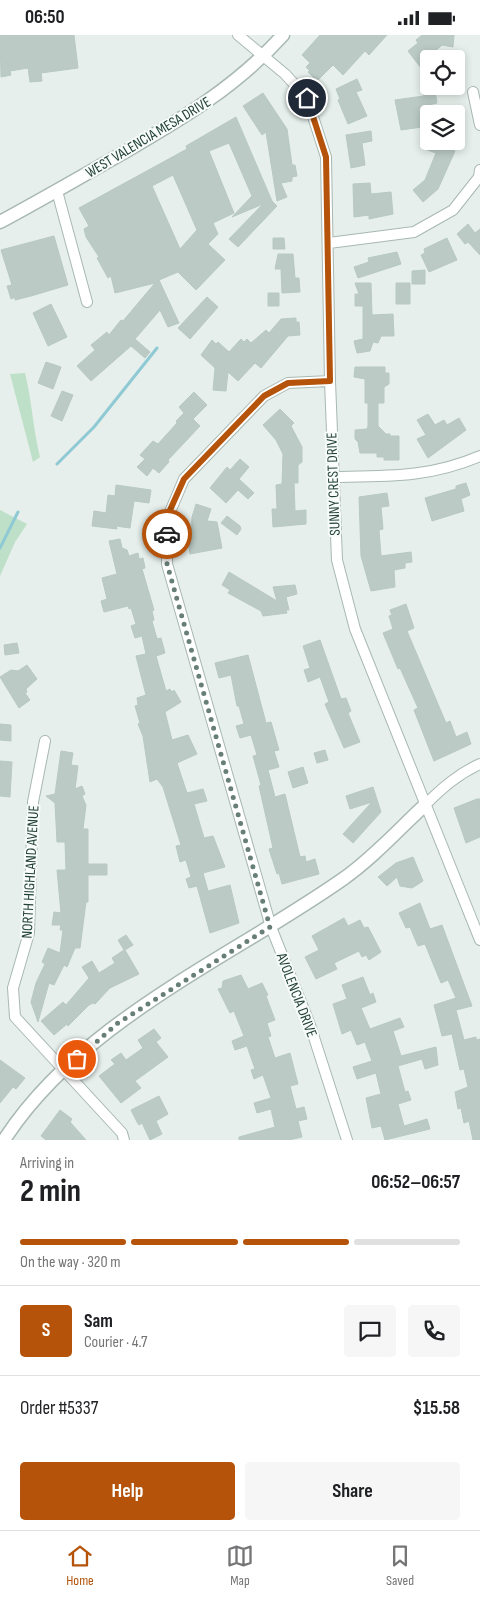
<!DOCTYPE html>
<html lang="en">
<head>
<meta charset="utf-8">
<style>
  body { margin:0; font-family:"Sofia Sans Condensed",sans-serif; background:#f6f6f6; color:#202124; height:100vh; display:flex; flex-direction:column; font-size:19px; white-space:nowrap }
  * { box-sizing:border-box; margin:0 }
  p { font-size:16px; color:#757577 }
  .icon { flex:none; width:28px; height:28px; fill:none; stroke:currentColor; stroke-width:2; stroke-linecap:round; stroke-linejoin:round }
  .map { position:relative; height:1105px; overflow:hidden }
  .panel { display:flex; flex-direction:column; background:#fff; flex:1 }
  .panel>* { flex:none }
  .fabs { position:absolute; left:420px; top:15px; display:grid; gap:10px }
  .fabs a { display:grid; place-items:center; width:45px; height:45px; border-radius:5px; background:#fff; box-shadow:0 2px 8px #0003; font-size:25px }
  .pin { position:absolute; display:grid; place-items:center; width:42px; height:42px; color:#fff; margin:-21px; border:2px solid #fff; border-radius:50%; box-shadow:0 1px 5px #0007 }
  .courier { position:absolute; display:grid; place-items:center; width:50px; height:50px; margin:-25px; border:4px solid #b45309; border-radius:50%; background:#fff; color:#222; box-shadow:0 1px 6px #0007 }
  .headline em { font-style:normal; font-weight:700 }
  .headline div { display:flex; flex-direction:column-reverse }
  .headline { display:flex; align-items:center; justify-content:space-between; height:85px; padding:0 20px }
  h1 { font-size:32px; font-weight:700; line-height:38px }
  .bar { display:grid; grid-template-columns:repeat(4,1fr); gap:8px 5px; align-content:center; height:60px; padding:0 20px }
  .bar i { height:6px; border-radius:4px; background:#e0e0e0 }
  .bar .on { background:#b45309 }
  .bar p { grid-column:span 4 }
  .line { display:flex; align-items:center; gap:12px; padding:0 20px; border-top:1px solid #e0e0e0 }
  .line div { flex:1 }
  .round { display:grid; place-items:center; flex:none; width:52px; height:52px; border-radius:5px; background:#f6f6f6 }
  .button { display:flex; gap:10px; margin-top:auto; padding:10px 20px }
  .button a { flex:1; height:58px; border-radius:5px; background:#b45309; color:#fff; font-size:20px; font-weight:700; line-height:58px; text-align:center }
  .button a+a { background:#f6f6f6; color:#202124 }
  .status { display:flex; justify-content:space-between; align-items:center; height:35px; padding:0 25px; background:#fff; direction:ltr }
  .status svg { height:14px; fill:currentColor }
  .dock { display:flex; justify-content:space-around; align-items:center; height:70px; border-top:1px solid #e0e0e0; background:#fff; font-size:14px; color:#757577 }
  .dock a { display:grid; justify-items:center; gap:2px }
  .dock .on { color:#b45309 }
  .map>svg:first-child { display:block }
  .green { fill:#bfe0c8 }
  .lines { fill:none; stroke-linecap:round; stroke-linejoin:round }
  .stream { stroke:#8ec9d4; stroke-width:3 }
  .building { fill:#bbcac4; stroke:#b8c9c2; fill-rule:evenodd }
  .minor-casing { stroke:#a8b8b2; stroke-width:12 }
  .tertiary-casing { stroke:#a8b8b2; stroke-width:15 }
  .minor { stroke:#fff; stroke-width:10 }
  .tertiary { stroke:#fff; stroke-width:12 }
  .done { stroke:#687f78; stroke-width:5; stroke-dasharray:0 9 }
  .route { stroke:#b45309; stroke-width:6 }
  .labels { text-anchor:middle; stroke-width:4; stroke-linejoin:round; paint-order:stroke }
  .street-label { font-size:15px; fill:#24423a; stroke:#f7fbf9 }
</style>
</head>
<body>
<div class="status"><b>06:50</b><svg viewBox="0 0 49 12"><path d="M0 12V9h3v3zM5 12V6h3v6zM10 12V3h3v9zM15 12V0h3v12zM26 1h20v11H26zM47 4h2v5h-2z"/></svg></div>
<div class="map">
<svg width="480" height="1105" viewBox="0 0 480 1105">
  <rect width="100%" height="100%" fill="#e6efeb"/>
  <path class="green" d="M25,338C32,366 33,394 40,422L33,427L10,339Z
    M0,475L27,489L15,507L0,541Z"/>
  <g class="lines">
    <path class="stream" d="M57,429L94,392L157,313
      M0,513L18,477"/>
  </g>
  <path class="building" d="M0,0H74L78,33L41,38L42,46L30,47L28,33L10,36L11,40L1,42Z
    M320,0H387L369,20L365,16L343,40L333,30L317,46L308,37L310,36L306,32L310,28L302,20Z
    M422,0H454L453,12L442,10L432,19L435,22L429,24V27L421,33L408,16L418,8L416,5Z
    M357,44L362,55L356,57L367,81L348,89L338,65L340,64L336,54Z
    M435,56L437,68L429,70V91L401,95L395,65L424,61L423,58Z
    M263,58L287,94L292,130H295L297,141L292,142V146L281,148L287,162L277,166L266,97L262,100L243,71Z
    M236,82L272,166L277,171L238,212L229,204L263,169L232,182L252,161L229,108L209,116L234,178L213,188L218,199L208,209L225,225L196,255L178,237L159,245L179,288L168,292L160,275L135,304L150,317L145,323L131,311L91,346L77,331L95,315L91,310L107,297L109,300L121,285L123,286L155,248L115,258L111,241L108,243L97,223L99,222L86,202L84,194L89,191L79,173L187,114L186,111ZM173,140L197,195L180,214L152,151Z
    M371,96L372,106L362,108L365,130L351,133L346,100Z
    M428,106H438L452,112L451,115L455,116L438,154L423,167L413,155L425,145L436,118L425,114Z
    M370,148L371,159L391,157L393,179L369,184V180L354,182L353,149Z
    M468,189L475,198L480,194V220L468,207L465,209L457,199Z
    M54,201L68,250L31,261L15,265V262L11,264L7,251L12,250L1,215Z
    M273,203H284L285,214H273Z
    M447,203L457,225L429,237L421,220L425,218L424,214Z
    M397,217L401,229L358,243L354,232L369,227L368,223Z
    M278,219H293L295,243H299L300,257L282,258L281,234H275Z
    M425,235V249H412V236Z
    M355,248H371L372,280L393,279L394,301H381L378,308L373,307L370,316L357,318L354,306L363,304V271H355V259H359Z
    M396,248H410V269H396Z
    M268,258H279V271H268Z
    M207,262L218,272L190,304L178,293Z
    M51,269L67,302L48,311L33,278Z
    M296,283V287H299L300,300L288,301L261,333L255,328L238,346L228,337L226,356L213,355L215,333L201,320L212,305L216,309L218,307L229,317L241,304L244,307L247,304L251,308L266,295L269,298L281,284Z
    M46,327L61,332L53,354L38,348Z
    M355,332H385V338H389V349L384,352V368H378V391L386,399H390V401H399V425H384V422H377V418H360L358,407L355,404V395L367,394L368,391V368H365V344L354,342Z
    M62,356L73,360L62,386L51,381Z
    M194,357L207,370L193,384L200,391L168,425L169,427L159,438L153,433L147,441L137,432L145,424L140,420L153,406L158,409L177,388L176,386L184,378L179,372Z
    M280,374L294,388L291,391L302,412V427L298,430V448H294L295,476L306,475V489L273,492L272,474H277L276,450L282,449L283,419L276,405L263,390Z
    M428,379L435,390L444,385L447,390L459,383L466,395L428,423L417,404L426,400L417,385Z
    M240,424L249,432L239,444L254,458L248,464L238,455L226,468L210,453L227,432L230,435Z
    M466,448L470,460L461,464L464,476L432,486L425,463L456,454V451Z
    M116,450L151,455L149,468L134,466L130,493L116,491L117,494L92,491L94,476L106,478L108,460L115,461Z
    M387,458L389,471L381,472L383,494L379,495L381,521L411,517L412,527L405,528V533L394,535L395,552L371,556L361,521L359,462Z
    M196,469L211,474L207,486L217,487L222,513L190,519L188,506L191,505L192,482Z
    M227,481L240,491L241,494L237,500L221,488Z
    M120,504L122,513L127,515L129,521L138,518L139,524L143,523L145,533L142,534L154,575L152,576L154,585L152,586L157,604L161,603L165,618L156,621L166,656L170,654L172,657L174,655L181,667L165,677L172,705L188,700L197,719L177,728L187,758L203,754L207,766L194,769L204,803L213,801L225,832L203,838L208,856L230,850L239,888L210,898L197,851L189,853L186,844L191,842L186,825L180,827L176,811L181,810L163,752L157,744L150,747L143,701L138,689L140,688L135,671L138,670L137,663L146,660L136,621L146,619L142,601L135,603L131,591L136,589L131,573L129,574L128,571L104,577L101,566L107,564L102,543L117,539L109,506Z
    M229,537L277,566L273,552L295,550L297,559L286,562L289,575H286L287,578L263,581L261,576L228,558L230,555L222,550Z
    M406,569L414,593L407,596L446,688L450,686L456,702L467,697L471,709L434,726L414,675L418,673L400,633L398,634L383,598L393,594L389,581L392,580L390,575Z
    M320,605L341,664L346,663L351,676L348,678L360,707L344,713L325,669L329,667L320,642L308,647L304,635L310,633L303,611Z
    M17,608L19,618L5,620L4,610Z
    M248,620L266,688L271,687L279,715L274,716L279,732L268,735L275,762L285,759L300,822L305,821L306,827L315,824L319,839L282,849L279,838L277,839L269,814L273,813L259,751L261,750L253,721L257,720L251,700L240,703L236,691L244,689L239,671H237L231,640L219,643L215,628Z
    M27,630L37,644L26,654L27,657L25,658L30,665L19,673L0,642L11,635L18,636Z
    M0,689L11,690V706L0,705Z
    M325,715L328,725L317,728L314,718Z
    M61,716L73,718L71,730L78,731L75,754L82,751L85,759L82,761L86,770L83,794H88V829H107V840H88V867H86L80,913H75L67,932L64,930L54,950L49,948L38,987L31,967L36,948L45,929L42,927L48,913L60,918L63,895H60L61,890H52L54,877L61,878L57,835H66L65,807H57L55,768L46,761L55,759Z
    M0,726L12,727L10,762L0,761Z
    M303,732L308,748L293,753L288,737Z
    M373,752L381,777L353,808L343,799L372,767L350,774L346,761Z
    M477,764H480V802L466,808L454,773Z
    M413,822L423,846L412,853L400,851L397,842L387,851L378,842L396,828Z
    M420,868L430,894L442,890L472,971L456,975L464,1005L476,1002V1005L480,1004V1105H473L469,1086L464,1088L461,1073L458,1074L455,1057L468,1052L464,1034L460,1035L452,999L442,1001L434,970L456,963L448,945L441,948L425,909L418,911L410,892L406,893L399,878Z
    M344,883L348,891L360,885L364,893L368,892L381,917L369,925L366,920L362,922L359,916L334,928L337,934L316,944L305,922L319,915L312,901Z
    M126,900L133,910L125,915L139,939L110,953L95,969L93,968L89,970L68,991L67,989L54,1000L41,986L63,967L66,970L89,943L82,932L92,926L99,938L115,928L112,923L124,915L118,905Z
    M241,940L248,954L262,948L268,960L266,961L275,985L267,988L271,1001L268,1002L275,1023L290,1018L298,1049L290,1051L296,1074L304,1072L307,1084L298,1086L302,1102L289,1105H239V1102L275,1092L271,1074L257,1078L254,1068L271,1063L263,1040L254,1044L251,1035L255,1034L247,1011L235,1015L232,1006L244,1001L234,976L230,978L218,954L222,953L223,946Z
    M363,942L370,960L373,958L376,967L361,973L370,994L400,983L404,992L393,996L401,1021L436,1012L438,1030L425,1034L422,1024L398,1031L405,1057L408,1056L411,1065L398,1069L404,1091L427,1084L430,1094L385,1105L381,1091L372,1093L366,1063L381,1059L376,1038L357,1044L353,1032L372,1026L365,1007L357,1010L351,995L342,999L333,969L347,964L342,950Z
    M154,994L161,1003L156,1007L168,1022L135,1046L141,1053L121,1068L99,1041L115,1029L111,1025L121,1018L126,1025L143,1013L138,1005Z
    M0,1025L25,1043L16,1054L13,1052L0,1068Z
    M159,1061L168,1079L156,1086L162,1099L150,1105L142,1088L139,1090L137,1087L131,1075Z
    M60,1075L72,1084L70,1087L86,1105H46L41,1101Z"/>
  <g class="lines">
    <defs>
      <path id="minor" d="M238,0L285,39L307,63L326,122L330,346L337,525L355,594L480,905
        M473,57L480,90
        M57,156L87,267
        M329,208L414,197L453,175L479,142L480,135
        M330,346L288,348L264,361L184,444L167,484V529L271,892L310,990L347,1105
        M332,442C387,441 429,443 480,421
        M45,706L33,767L29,898L13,953L15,982L122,1098L124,1105
        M425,770C442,753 458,739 480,729"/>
      <path id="tertiary" d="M0,187C41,165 82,141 123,118C183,83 236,52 283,0
        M4,1105C82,985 229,924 343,844C373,823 399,794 425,770"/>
    </defs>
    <use href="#minor" class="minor-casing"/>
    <use href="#tertiary" class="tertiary-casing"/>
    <use href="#minor" class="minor"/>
    <use href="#tertiary" class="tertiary"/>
  </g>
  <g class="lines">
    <path class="done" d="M77,1024L118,988L270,892L167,529V499"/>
    <path class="route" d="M167,499L166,484L184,444L264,361L288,348L330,346L326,122L307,63"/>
  </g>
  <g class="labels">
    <g class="street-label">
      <text transform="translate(148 102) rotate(-31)" y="5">WEST VALENCIA MESA DRIVE</text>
      <text transform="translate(333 449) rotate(-92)" y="5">SUNNY CREST DRIVE</text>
      <text transform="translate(30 837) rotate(-87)" y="5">NORTH HIGHLAND AVENUE</text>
      <text transform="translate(297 960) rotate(69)" y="5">AVOLENCIA DRIVE</text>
    </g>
  </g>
</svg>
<div class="fabs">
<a><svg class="icon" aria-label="locate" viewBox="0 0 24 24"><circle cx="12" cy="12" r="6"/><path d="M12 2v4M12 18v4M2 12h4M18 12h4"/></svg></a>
<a><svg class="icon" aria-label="layers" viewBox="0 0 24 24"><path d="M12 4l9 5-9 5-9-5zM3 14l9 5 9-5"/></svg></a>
</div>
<div class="pin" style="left:77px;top:1024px;background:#ea580c"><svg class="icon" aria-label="bag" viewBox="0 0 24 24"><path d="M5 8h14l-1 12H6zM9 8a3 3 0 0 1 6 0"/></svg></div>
<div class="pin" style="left:307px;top:63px;background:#1f2937"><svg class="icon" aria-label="home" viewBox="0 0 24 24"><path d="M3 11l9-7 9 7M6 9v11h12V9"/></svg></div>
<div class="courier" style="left:167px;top:499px"><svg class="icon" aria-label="car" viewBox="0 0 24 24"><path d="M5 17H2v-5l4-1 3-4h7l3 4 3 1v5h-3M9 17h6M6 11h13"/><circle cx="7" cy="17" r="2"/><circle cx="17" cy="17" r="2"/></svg></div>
</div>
<section class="panel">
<div class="headline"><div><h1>2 min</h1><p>Arriving in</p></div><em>06:52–06:57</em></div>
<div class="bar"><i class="on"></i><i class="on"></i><i class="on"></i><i></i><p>On the way · 320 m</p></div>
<div class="line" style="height:90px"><b class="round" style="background:#b45309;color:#fff">S</b><div><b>Sam</b><p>Courier · 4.7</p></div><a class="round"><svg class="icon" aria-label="chat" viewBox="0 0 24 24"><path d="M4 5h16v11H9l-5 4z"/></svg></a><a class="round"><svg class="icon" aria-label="phone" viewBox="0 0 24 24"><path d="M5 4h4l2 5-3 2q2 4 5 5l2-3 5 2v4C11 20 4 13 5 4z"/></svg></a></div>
<div class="line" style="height:65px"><div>Order #5337</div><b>$15.58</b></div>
<div class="button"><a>Help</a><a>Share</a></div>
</section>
<nav class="dock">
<a class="on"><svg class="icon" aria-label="home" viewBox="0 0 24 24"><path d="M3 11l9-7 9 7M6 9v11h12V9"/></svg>Home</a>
<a><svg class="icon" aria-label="map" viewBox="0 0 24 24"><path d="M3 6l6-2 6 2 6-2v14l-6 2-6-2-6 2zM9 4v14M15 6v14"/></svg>Map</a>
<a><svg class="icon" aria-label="saved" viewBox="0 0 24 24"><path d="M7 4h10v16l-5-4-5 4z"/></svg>Saved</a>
</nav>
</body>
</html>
